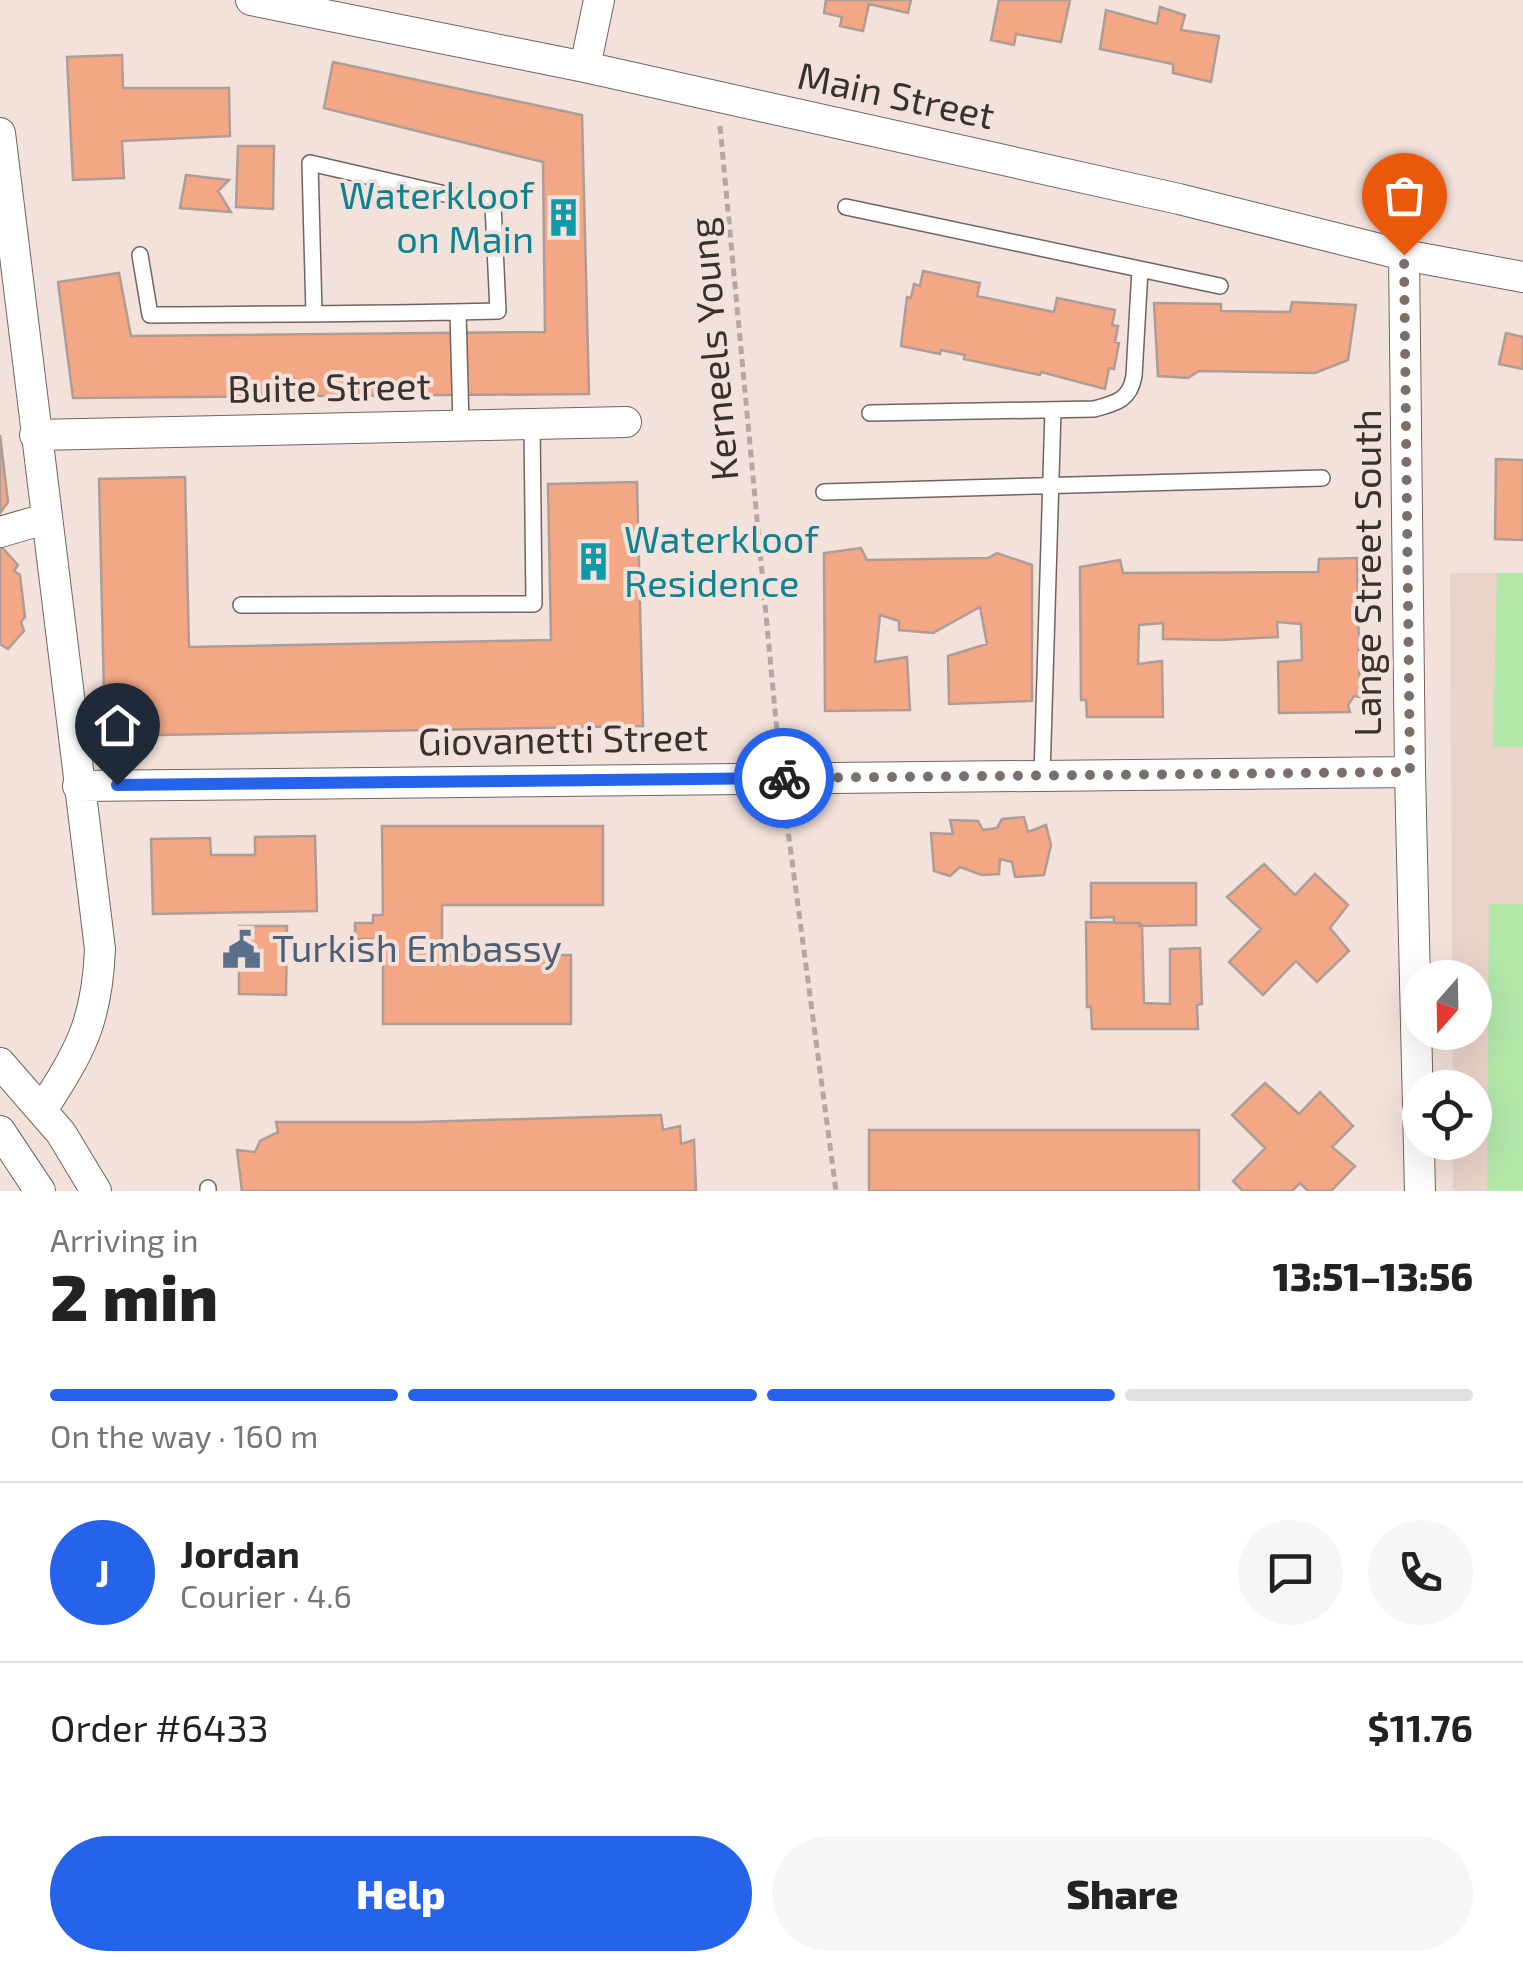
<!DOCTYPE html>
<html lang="en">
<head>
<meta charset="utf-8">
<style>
  body { margin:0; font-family:"Exo 2",sans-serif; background:#f6f6f6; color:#222; height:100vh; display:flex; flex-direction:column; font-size:38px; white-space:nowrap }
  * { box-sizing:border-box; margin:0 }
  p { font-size:32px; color:#767676 }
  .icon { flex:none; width:55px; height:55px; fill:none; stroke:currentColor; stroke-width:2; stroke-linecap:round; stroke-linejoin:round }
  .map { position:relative; height:1191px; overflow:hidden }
  .sheet { display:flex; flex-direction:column; background:#fff; flex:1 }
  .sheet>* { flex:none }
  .needle { width:65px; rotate:200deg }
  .tools { position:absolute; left:1402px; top:960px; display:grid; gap:20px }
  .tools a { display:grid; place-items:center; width:90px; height:90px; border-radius:50%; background:#fff; box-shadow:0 10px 40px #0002; font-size:50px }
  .pin { position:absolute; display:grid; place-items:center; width:85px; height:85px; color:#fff; margin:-102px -42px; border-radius:50% 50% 50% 0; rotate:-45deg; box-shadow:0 0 10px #0007 }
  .pin .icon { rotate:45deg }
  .courier { position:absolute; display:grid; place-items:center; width:100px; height:100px; margin:-50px; border:8px solid #2563eb; border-radius:50%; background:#fff; color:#222; box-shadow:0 2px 12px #0007 }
  .headline em { font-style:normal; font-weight:800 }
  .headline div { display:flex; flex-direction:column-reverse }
  .headline { display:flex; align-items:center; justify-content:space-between; height:170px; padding:0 50px }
  h1 { font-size:65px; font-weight:800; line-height:75px }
  .bar { display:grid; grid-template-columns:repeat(4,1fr); gap:15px 10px; align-content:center; height:120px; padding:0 50px }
  .bar i { height:12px; border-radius:8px; background:#e0e0e0 }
  .bar .selected { background:#2563eb }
  .bar p { grid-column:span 4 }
  .line { display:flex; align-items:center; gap:25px; padding:0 50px; border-top:2px solid #e0e0e0 }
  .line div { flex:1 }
  .round { display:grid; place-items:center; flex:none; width:105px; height:105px; border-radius:52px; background:#f6f6f6 }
  .button { display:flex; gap:20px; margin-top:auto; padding:20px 50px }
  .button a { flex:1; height:115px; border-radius:60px; background:#2563eb; color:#fff; font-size:40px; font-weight:800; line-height:115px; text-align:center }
  .button a+a { background:#f6f6f6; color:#222 }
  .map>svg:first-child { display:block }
  .built { fill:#ead3c9 }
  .green { fill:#b3e8a9 }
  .building { fill:#f4a785; stroke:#ad9d96; stroke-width:2.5 }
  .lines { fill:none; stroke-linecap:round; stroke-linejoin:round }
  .service-casing { stroke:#72645e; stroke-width:18 }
  .minor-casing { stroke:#72645e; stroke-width:32 }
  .path { stroke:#b5a7a2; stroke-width:5; stroke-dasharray:8 5; stroke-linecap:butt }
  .service { stroke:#fff; stroke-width:15 }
  .minor { stroke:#fff; stroke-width:30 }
  .done { stroke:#796f6b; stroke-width:10; stroke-dasharray:0 18 }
  .route { stroke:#2563eb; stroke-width:12 }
  .labels { text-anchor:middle; stroke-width:8; stroke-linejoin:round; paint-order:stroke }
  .street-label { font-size:38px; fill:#38312f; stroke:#f3e2db }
  .culture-label { font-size:38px; fill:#0d838f; stroke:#f3e2db; text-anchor:end }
  .service-label { font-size:38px; fill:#4e5e75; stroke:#f3e2db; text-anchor:start }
</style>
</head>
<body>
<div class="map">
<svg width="1523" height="1191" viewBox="0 0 1523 1191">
  <rect width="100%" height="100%" fill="#f3e2db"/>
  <path class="built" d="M1450,573H1523V1191H1453V1143L1475,1142V1088L1453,1087L1452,1033L1475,1032V978L1452,977Z"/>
  <path class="green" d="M1497,573H1523V747H1493Z
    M1489,904H1523V1191H1487Z"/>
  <path class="building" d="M826,0H911L908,13L869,4L863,31L840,26L842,17L824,13Z
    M999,0H1070L1061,42L1016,34L1014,45L991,40Z
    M1160,7L1185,15L1181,30L1219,36L1211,82L1173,73V64L1100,49L1106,10L1157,24Z
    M122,55L123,88H229L230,136L122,141L124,178L73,180L67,57Z
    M333,62L582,115L589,394L73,398L58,282L119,273L131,336L545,332L543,162L324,108Z
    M238,146H274L273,209L236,207Z
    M186,175L229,180L218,191L231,212L180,208Z
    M923,271L980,283L977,296L1054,312L1057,298L1115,310L1112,325L1118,326L1115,342L1119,343L1114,369L1109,368L1105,389L1041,372L1040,375L964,359L965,355L941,350L940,354L901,346L907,297L911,298L914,284L920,286Z
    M1292,302L1356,305L1348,360L1315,373L1199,371L1188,378L1158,376L1154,303L1221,304V311L1290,312Z
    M1506,333L1523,337V369L1499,364Z
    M0,435L8,502L0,513Z
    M1496,459L1523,460V540L1495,539Z
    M185,477L189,647L551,640L548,484L637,482L643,726L105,736L99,479Z
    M0,545L18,565L14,571L20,575L25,617L21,622L24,631L8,649L0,644Z
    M861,548L867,560L988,558L997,553L1032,565V701L949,704L948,656L987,644L980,607L933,633L899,630V621L880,615L875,662L907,657L910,710L825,711L824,553Z
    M1357,558L1360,697L1354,696L1348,705L1350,712L1279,713L1278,662L1302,660L1301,624L1277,622L1278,637L1220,640L1163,639V623L1139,625L1138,664L1162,661L1163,717H1087L1086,700H1081L1080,567L1120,560L1123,573L1318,572L1319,559Z
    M1024,817L1028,832L1046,825L1051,845L1044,875L1015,877L1012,862L1000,859L999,874L982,875L960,867L950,876L934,871L931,833L953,834L950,820L978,821L983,830L997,828L1002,819Z
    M382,826H603V905H442V955H571V1024H383V951H374L373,939H355V923H373V915H383Z
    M315,836L317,911L153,914L151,839L210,838L211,855H255V837Z
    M1264,864L1295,895L1315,874L1348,905L1330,928L1349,951L1317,982L1296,961L1263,995L1229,962L1261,929L1227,897Z
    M1091,883H1196V925L1139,926V923H1114V917L1091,918Z
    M1086,922L1139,923L1142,926L1144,1003L1170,1004V949L1200,948L1202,1004L1197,1005L1198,1029H1092L1091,1007H1087Z
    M239,926H287L286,995L239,994Z
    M1265,1083L1299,1114L1320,1092L1353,1126L1332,1147L1355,1166L1331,1191H1308L1300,1183L1292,1191H1243L1233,1181L1265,1148L1232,1115Z
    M661,1115L663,1130L680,1126L681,1144L694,1140L696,1191H242L237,1150L255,1152L260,1141L278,1132L276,1122H419Z
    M869,1130H1199V1191H869Z"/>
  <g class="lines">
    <defs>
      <path id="service" d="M846,207L1220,286
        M140,255L150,315C266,314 382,314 498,311L493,205L310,163L314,314
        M458,312L461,425
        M870,413L1094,409C1116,403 1130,400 1134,376L1140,269
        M824,492L1322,478
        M241,605L534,604L532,424
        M1042,776L1053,410
        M208,1188V1191"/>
      <path id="minor" d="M251,0L585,67L1179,199L1404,255L1523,277
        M585,67L599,0
        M0,133L100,949C97,1021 81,1050 42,1110
        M1404,255L1410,772L1420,1191
        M35,435L626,422
        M0,532L45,519
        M78,786L1410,772
        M0,1063L61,1133L96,1191
        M0,1131L40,1191"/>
    </defs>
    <use href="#service" class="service-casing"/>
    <use href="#minor" class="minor-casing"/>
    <path class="path" d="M720,126L779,753
      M785,808L836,1191"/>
    <use href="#service" class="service"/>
    <use href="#minor" class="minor"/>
  </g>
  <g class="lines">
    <path class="done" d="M784,778L1410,772L1404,255"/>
    <path class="route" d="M117,785L784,778"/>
  </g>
  <defs>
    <symbol id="building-bare" viewBox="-9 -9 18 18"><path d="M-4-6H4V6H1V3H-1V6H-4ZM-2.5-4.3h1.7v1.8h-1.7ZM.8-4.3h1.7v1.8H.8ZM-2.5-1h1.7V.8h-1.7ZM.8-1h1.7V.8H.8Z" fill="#0f9aa8" stroke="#f3e2db" stroke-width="2.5" paint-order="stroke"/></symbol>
    <symbol id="civic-bare" viewBox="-9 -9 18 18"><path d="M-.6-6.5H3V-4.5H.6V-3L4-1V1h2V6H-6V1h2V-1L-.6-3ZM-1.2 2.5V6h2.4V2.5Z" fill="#5c6f8a" stroke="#f3e2db" stroke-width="2.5" paint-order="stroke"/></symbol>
  </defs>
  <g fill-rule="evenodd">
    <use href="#building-bare" x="536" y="190" width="55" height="55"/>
    <use href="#building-bare" x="566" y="534" width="55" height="55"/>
    <use href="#civic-bare" x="214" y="922" width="55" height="55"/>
  </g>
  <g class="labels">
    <g class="street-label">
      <text transform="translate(896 96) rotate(12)" y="13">Main Street</text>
      <text transform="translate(714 349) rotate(-95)" y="13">Kerneels Young</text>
      <text transform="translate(329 388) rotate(-1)" y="13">Buite Street</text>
      <text transform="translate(1368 573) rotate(-90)" y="13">Lange Street South</text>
      <text transform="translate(563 740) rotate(-1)" y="13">Giovanetti Street</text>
    </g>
    <g class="culture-label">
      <text x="534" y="209">Waterkloof<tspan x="534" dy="44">on Main</tspan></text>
      <text x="624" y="553" text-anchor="start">Waterkloof<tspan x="624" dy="44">Residence</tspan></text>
    </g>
    <g class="service-label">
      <text x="272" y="962">Turkish Embassy</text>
    </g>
  </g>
</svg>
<div class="tools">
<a><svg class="needle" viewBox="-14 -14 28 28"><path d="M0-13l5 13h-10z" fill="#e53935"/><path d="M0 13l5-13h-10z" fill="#767676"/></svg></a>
<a><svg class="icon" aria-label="locate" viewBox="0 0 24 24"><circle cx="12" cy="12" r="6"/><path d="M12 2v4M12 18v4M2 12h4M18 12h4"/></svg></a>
</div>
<div class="pin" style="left:1404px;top:255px;background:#ea580c"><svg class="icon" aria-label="bag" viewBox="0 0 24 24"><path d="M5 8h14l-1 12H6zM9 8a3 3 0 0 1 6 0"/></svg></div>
<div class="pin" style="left:117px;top:785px;background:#1f2937"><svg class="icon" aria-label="home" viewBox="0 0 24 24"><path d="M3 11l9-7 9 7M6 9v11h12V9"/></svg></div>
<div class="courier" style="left:784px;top:778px"><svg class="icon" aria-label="bike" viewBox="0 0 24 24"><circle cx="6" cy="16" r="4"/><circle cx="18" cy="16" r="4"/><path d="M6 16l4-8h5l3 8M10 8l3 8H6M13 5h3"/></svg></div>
</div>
<section class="sheet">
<div class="headline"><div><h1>2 min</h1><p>Arriving in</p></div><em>13:51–13:56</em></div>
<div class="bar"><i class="selected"></i><i class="selected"></i><i class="selected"></i><i></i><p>On the way · 160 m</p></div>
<div class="line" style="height:180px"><b class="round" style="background:#2563eb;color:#fff">J</b><div><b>Jordan</b><p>Courier · 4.6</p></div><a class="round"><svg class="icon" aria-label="chat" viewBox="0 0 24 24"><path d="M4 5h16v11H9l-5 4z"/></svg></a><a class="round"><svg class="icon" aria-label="phone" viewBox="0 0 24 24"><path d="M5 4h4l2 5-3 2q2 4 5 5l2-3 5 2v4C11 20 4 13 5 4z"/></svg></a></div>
<div class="line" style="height:130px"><div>Order #6433</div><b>$11.76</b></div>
<div class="button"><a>Help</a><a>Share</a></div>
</section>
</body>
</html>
